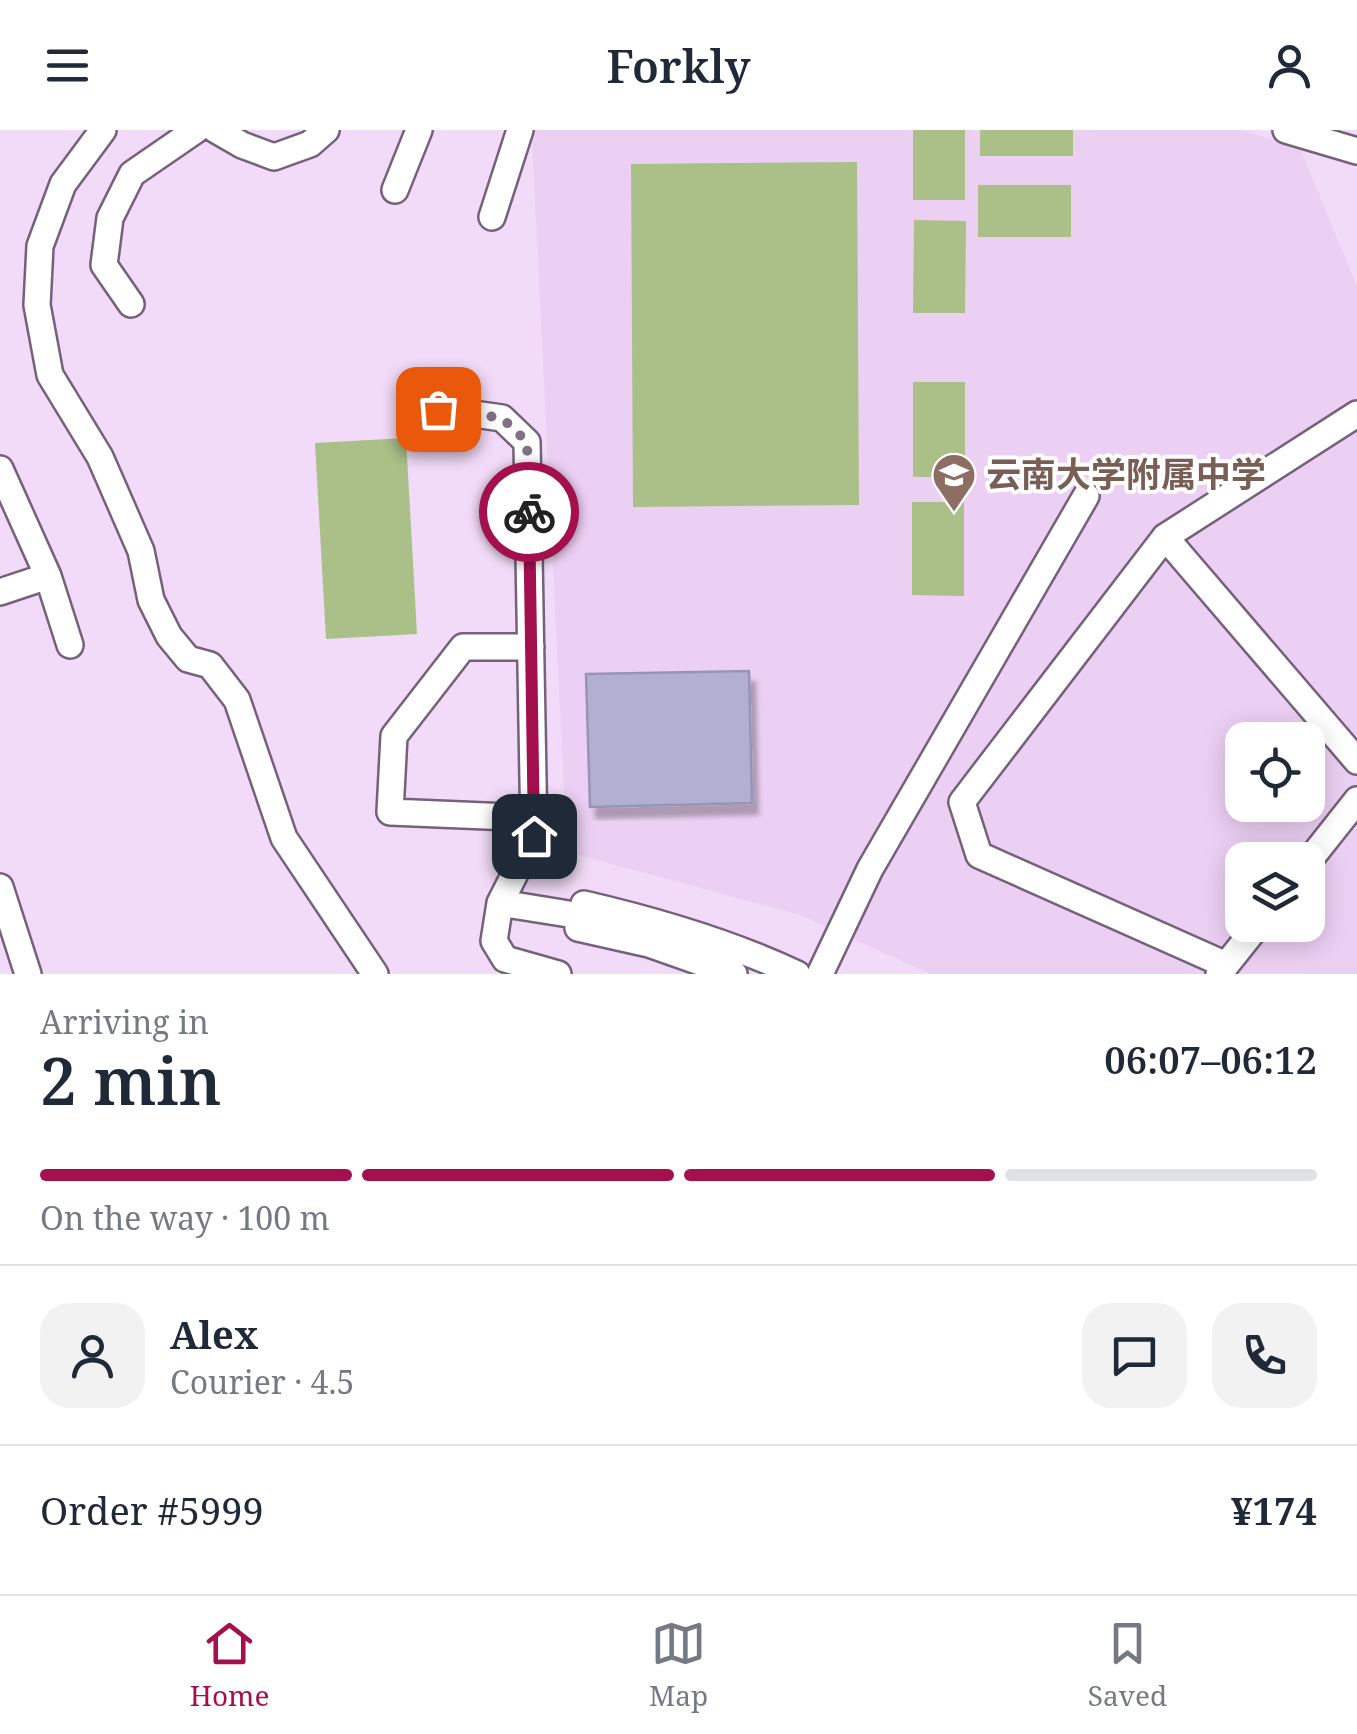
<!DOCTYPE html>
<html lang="en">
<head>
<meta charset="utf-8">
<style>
  body { margin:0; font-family:"Noto Serif","Noto Sans SC",serif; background:#f2f2f3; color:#1f2937; height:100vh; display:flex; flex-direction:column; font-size:38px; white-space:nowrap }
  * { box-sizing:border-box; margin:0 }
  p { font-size:32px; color:#747a83 }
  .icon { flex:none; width:55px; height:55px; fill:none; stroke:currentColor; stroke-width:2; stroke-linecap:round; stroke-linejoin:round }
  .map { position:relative; height:844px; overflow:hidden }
  .details { display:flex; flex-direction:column; background:#fff; flex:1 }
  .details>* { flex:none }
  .fabs { position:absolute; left:1225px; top:592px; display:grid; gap:20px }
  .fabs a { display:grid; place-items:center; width:100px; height:100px; border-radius:20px; background:#fff; box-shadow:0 5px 25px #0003; font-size:50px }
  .pin { position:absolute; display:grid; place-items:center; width:85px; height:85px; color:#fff; margin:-42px; border-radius:20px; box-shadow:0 5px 15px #0006 }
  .courier { position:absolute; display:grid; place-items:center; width:100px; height:100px; margin:-50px; border:8px solid #a4104d; border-radius:50%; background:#fff; color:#222; box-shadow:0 2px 12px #0007 }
  .overview em { font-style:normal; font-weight:600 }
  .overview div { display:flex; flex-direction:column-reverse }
  .overview { display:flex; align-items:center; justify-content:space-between; height:170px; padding:0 40px }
  h1 { font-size:65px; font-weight:600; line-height:75px }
  .bar { display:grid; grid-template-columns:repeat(4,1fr); gap:15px 10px; align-content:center; height:120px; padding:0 40px }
  .bar i { height:12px; border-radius:8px; background:#e0e1e3 }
  .bar .on { background:#a4104d }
  .bar p { grid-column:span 4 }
  .line { display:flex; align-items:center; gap:25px; padding:0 40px; border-top:2px solid #e0e1e3 }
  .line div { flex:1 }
  .round { display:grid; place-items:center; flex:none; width:105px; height:105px; border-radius:30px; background:#f2f2f3 }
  header { display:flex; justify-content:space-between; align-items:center; height:130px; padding:0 40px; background:#fff; font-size:45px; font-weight:600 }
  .tabs { display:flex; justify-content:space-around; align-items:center; height:140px; border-top:2px solid #e0e1e3; background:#fff; font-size:28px; color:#747a83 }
  .tabs a { display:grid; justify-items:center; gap:5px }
  .tabs .on { color:#a4104d }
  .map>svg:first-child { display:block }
  .built { fill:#ecd0f4; fill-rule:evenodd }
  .green { fill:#abbf88 }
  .building { fill:#b1b0d1; stroke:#9695b5; stroke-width:2.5; filter:url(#shadow) }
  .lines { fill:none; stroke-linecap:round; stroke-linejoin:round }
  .minor-casing { stroke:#75617a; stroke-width:30 }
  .minor { stroke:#fff; stroke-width:25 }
  .done { stroke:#807283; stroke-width:10; stroke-dasharray:0 18 }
  .route { stroke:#a4104d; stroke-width:12 }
  .labels { text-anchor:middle; stroke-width:8; stroke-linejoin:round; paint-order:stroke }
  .education-label { font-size:35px; font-weight:bold; fill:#785e54; stroke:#fff; text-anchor:start }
</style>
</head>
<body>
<header><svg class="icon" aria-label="menu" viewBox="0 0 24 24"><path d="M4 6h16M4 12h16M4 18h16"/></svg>Forkly<svg class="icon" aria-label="person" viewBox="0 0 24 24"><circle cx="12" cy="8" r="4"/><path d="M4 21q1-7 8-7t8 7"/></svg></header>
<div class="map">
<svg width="1357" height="844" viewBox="0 0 1357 844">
  <defs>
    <filter id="shadow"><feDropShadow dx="6" dy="11" stdDeviation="2.5" flood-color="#0004"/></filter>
  </defs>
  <rect width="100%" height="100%" fill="#f2dbf8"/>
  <path class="built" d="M535,0H1241L1300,18L1357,156V844H930L800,785L567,722L532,9ZM1242,610H1308V675H1242ZM1242,730H1308V795H1242Z"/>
  <path class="green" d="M913,0H965V70H913Z
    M980,0H1073V26H980Z
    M857,32L859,375L633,377L631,34Z
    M978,55H1071V107H978Z
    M914,90L966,91L965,183H913Z
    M913,252H965V347H913Z
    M406,308L417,504L326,509L315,313Z
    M912,372H964V466L912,465Z"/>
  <path class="building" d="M749,541L752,673L590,677L586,544Z"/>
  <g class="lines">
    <defs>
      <path id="minor" d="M103,0L63,54L40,116L37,175L50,245L100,327L141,421L151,470L169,506L188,529L210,535L237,570L284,708L375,844
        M216,0L242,15L274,27L310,14L326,0
        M1286,0L1357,21
        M395,60L419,0
        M492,87L520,0
        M131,174L104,135L110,88L132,44L196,0
        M438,279L502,288L527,312L534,706L500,773L494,811L505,829L558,844
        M0,339L48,446L70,515
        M1165,407L1357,631
        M0,462L48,446
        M531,517H463L394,606L390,682L534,688
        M1308,732L1357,670
        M0,757L28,844
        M500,773L581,786
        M1226,835L979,725L962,672L1165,407L1357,284
        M734,844L649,814L578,798L584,774C657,791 729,812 797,844
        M820,844L870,739L1086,366
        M1219,844L1258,795"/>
    </defs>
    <use href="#minor" class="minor-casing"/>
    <use href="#minor" class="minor"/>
  </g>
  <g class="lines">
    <path class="done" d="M438,279L502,288L527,312L529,382"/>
    <path class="route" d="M529,382L534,706"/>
  </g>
  <defs>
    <symbol id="school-pin" viewBox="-11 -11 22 30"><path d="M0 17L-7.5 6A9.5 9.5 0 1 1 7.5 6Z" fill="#8d6e63" stroke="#fff"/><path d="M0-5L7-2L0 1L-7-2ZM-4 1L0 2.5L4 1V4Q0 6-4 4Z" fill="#fff"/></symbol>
  </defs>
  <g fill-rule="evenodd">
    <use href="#school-pin" x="929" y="320" width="50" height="68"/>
  </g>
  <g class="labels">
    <g class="education-label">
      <text x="986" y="357">云南大学附属中学</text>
    </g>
  </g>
</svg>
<div class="fabs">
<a><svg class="icon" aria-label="locate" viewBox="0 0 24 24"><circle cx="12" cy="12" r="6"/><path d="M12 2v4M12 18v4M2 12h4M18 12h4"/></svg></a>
<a><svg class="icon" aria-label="layers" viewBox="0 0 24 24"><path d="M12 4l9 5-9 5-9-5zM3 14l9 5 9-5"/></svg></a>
</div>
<div class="pin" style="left:438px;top:279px;background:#ea580c"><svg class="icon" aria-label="bag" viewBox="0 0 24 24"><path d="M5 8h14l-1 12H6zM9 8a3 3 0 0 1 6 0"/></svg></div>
<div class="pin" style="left:534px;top:706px;background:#1f2937"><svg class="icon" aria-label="home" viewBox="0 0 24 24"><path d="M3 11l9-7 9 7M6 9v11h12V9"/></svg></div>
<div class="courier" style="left:529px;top:382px"><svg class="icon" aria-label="bike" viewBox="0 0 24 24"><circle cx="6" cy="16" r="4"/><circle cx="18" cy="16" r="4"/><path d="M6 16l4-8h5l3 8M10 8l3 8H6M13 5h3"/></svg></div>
</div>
<section class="details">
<div class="overview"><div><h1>2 min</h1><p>Arriving in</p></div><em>06:07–06:12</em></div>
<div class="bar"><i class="on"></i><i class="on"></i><i class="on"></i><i></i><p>On the way · 100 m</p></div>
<div class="line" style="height:180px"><a class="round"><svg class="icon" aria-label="person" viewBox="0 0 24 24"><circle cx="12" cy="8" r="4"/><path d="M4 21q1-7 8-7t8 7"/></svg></a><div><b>Alex</b><p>Courier · 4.5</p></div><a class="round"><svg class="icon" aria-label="chat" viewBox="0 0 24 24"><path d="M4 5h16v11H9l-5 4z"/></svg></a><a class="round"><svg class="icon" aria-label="phone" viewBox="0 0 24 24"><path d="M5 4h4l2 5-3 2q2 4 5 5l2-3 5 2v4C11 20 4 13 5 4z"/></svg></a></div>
<div class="line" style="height:130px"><div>Order #5999</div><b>¥174</b></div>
</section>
<nav class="tabs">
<a class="on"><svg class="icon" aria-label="home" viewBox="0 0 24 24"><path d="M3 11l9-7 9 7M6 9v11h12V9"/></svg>Home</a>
<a><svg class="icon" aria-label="map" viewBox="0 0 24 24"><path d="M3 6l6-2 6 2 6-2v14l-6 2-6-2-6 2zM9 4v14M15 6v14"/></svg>Map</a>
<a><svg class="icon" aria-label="saved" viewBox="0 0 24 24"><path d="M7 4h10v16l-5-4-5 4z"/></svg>Saved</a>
</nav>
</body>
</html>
